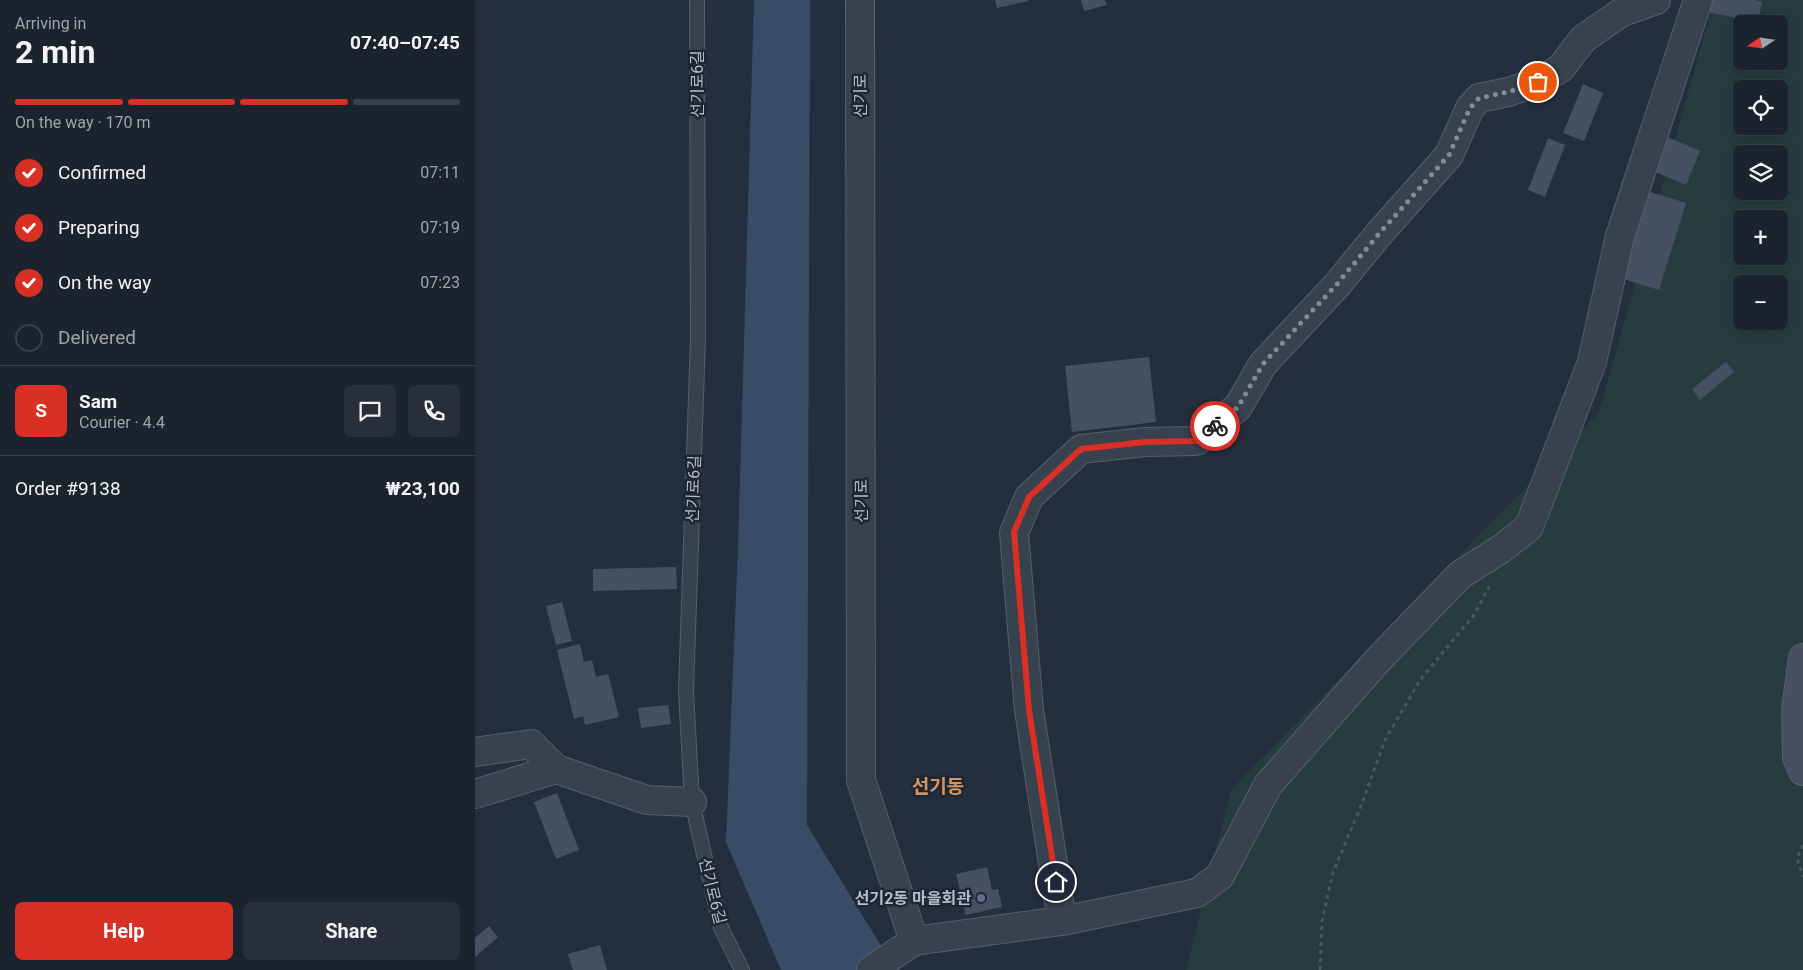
<!DOCTYPE html>
<html lang="en">
<head>
<meta charset="utf-8">
<style>
  body { margin:0; font-family:Roboto,"Noto Sans KR",sans-serif; background:#282f3a; color:#f1f3f6; height:100vh; display:flex; flex-direction:column; font-size:19px; white-space:nowrap }
  * { box-sizing:border-box; margin:0 }
  p { font-size:16px; color:#a0a4aa }
  .icon { flex:none; width:28px; height:28px; fill:none; stroke:currentColor; stroke-width:2; stroke-linecap:round; stroke-linejoin:round }
  .map { position:relative; flex:1; overflow:hidden }
  .drawer { display:flex; flex-direction:column; background:#1b232e; width:475px }
  .drawer>* { flex:none }
  .needle { width:32px; rotate:257deg }
  .buttons { position:absolute; left:1258px; top:15px; display:grid; gap:10px }
  .buttons a { display:grid; place-items:center; width:55px; height:55px; border-radius:8px; background:#1b232e; box-shadow:0 2px 12px #0003,0 0 0 1px #39404a; font-size:25px }
  .pin { position:absolute; display:grid; place-items:center; width:42px; height:42px; color:#fff; margin:-21px; border:2px solid #fff; border-radius:50%; box-shadow:0 1px 5px #0007 }
  .courier { position:absolute; display:grid; place-items:center; width:50px; height:50px; margin:-25px; border:4px solid #d93025; border-radius:50%; background:#fff; color:#222; box-shadow:0 1px 6px #0007 }
  .head em { font-style:normal; font-weight:700 }
  .head div { display:flex; flex-direction:column-reverse }
  .head { display:flex; align-items:center; justify-content:space-between; height:85px; padding:0 15px }
  h1 { font-size:32px; font-weight:700; line-height:38px }
  .bar { display:grid; grid-template-columns:repeat(4,1fr); gap:8px 5px; align-content:center; height:60px; padding:0 15px }
  .bar i { height:6px; border-radius:4px; background:#39404a }
  .bar .current { background:#d93025 }
  .bar p { grid-column:span 4 }
  .line { display:flex; align-items:center; gap:12px; padding:0 15px; border-top:1px solid #39404a }
  .line div { flex:1 }
  .round { display:grid; place-items:center; flex:none; width:52px; height:52px; border-radius:8px; background:#282f3a }
  ol { padding:0 15px; list-style:none }
  li { display:flex; align-items:center; gap:15px; height:55px }
  li p { margin-inline-start:auto }
  li .icon { padding:5px; border-radius:50%; background:#d93025; color:#fff; stroke-width:4 }
  li:last-child { color:#a0a4aa }
  li i { width:28px; height:28px; border:2px solid #39404a; border-radius:50% }
  .action { display:flex; gap:10px; margin-top:auto; padding:10px 15px }
  .action a { flex:1; height:58px; border-radius:8px; background:#d93025; color:#fff; font-size:20px; font-weight:700; line-height:58px; text-align:center }
  .action a+a { background:#282f3a; color:#f1f3f6 }
  main { display:flex; flex:1; min-height:0 }
  .map>svg:first-child { display:block }
  .green { fill:#263c3f; fill-rule:evenodd }
  .water { fill:#394c67 }
  .building { fill:#455162 }
  .lines { fill:none; stroke-linecap:round; stroke-linejoin:round }
  .service-casing { stroke:#565f6c; stroke-width:16 }
  .minor-casing { stroke:#565f6c; stroke-width:30 }
  .tertiary-casing { stroke:#565f6c; stroke-width:30 }
  .secondary-casing { stroke:#565f6c; stroke-width:30 }
  .path { stroke:#44595c; stroke-width:3; stroke-dasharray:4 4; stroke-linecap:butt }
  .service { stroke:#38414e; stroke-width:14 }
  .minor { stroke:#38414e; stroke-width:28 }
  .tertiary { stroke:#38414e; stroke-width:28 }
  .secondary { stroke:#465061; stroke-width:28 }
  .done { stroke:#828b98; stroke-width:5; stroke-dasharray:0 9 }
  .route { stroke:#d93025; stroke-width:6 }
  .service-dot { fill:#5c6f8a; stroke:#1d2633; stroke-width:2 }
  .labels { text-anchor:middle; stroke-width:5; stroke-linejoin:round; paint-order:stroke }
  .street-label { font-size:16px; fill:#b4bcc9; stroke:#1d2633 }
  .poi-label { font-size:16px; font-weight:bold; fill:#b4bcc9; stroke:#1d2633; text-anchor:end }
  .quarter-label { font-size:19px; font-weight:bold; fill:#d59563; stroke:#1d2633 }
</style>
</head>
<body>
<main>
<section class="drawer">
<div class="head"><div><h1>2 min</h1><p>Arriving in</p></div><em>07:40–07:45</em></div>
<div class="bar"><i class="current"></i><i class="current"></i><i class="current"></i><i></i><p>On the way · 170 m</p></div>
<ol>
<li><svg class="icon" aria-label="check" viewBox="0 0 24 24"><path d="M5 12l5 5 9-10"/></svg>Confirmed<p>07:11</p></li>
<li><svg class="icon" aria-label="check" viewBox="0 0 24 24"><path d="M5 12l5 5 9-10"/></svg>Preparing<p>07:19</p></li>
<li><svg class="icon" aria-label="check" viewBox="0 0 24 24"><path d="M5 12l5 5 9-10"/></svg>On the way<p>07:23</p></li>
<li><i></i>Delivered</li>
</ol>
<div class="line" style="height:90px"><b class="round" style="background:#d93025;color:#fff">S</b><div><b>Sam</b><p>Courier · 4.4</p></div><a class="round"><svg class="icon" aria-label="chat" viewBox="0 0 24 24"><path d="M4 5h16v11H9l-5 4z"/></svg></a><a class="round"><svg class="icon" aria-label="phone" viewBox="0 0 24 24"><path d="M5 4h4l2 5-3 2q2 4 5 5l2-3 5 2v4C11 20 4 13 5 4z"/></svg></a></div>
<div class="line" style="height:65px"><div>Order #9138</div><b>₩23,100</b></div>
<div class="action"><a>Help</a><a>Share</a></div>
</section>
<div class="map">
<svg width="1328" height="970" viewBox="0 0 1328 970">
  <rect width="100%" height="100%" fill="#242f3e"/>
  <path class="green" d="M1239,0H1328V970H711L756,790L1124,412ZM1266,24H1304V61H1266ZM1266,89H1304V126H1266ZM1266,154H1304V191H1266ZM1266,219H1304V256H1266ZM1266,284H1304V321H1266Z"/>
  <path class="water" d="M279,0H335L332,825L414,959L424,970H306L251,842L263,548Z"/>
  <path class="building" d="M520,0H553V1L522,8Z
    M606,0H630L632,5L609,11Z
    M1235,0H1280L1287,2L1283,22L1232,12Z
    M1108,84L1128,93L1109,141L1088,133Z
    M1190,136L1225,151L1211,185L1176,170Z
    M1073,138L1090,145L1070,197L1053,190Z
    M1166,189L1211,203L1184,290L1139,276Z
    M674,357L681,422L597,432L590,366Z
    M1251,362L1259,372L1225,400L1217,389Z
    M201,567L202,589L118,591V569Z
    M87,602L97,641L81,645L71,606Z
    M105,644L109,662L117,660L121,677L133,674L144,717L110,725L108,716L99,719L82,650Z
    M193,705L196,724L166,728L163,708Z
    M82,793L104,850L81,859L59,802Z
    M512,867L517,890L523,889L527,907L491,915L481,874Z
    M14,926L23,937L0,957V938Z
    M125,945L132,970H98L93,954Z"/>
  <g class="lines">
    <defs>
      <path id="service" d="M222,0L223,338L211,691L217,802L246,928L267,970"/>
      <path id="minor" d="M0,752L56,744L81,769
        M0,794L81,769L172,800L217,802
        M587,921L554,710L539,533L554,497L606,449L670,442L721,441L763,407L788,364L862,285L903,235L974,155L995,108L1004,98L1033,92L1063,82L1086,68L1108,39L1147,12L1181,0
        M439,941L587,921L722,893L745,876L793,785L902,661L985,575L1026,549L1054,527L1117,362L1145,236L1223,0"/>
      <path id="tertiary" d="M385,0L386,780L439,941L396,970"/>
      <path id="secondary" d="M1328,658L1321,710L1322,757L1328,771"/>
    </defs>
    <use href="#service" class="service-casing"/>
    <use href="#minor" class="minor-casing"/>
    <use href="#tertiary" class="tertiary-casing"/>
    <use href="#secondary" class="secondary-casing"/>
    <path class="path" d="M1328,845L1322,858L1328,877
      M845,970L847,921L858,872L884,811L910,740L945,680L999,615L1014,587"/>
    <use href="#service" class="service"/>
    <use href="#minor" class="minor"/>
    <use href="#tertiary" class="tertiary"/>
    <use href="#secondary" class="secondary"/>
  </g>
  <g class="lines">
    <path class="done" d="M740,426L763,407L788,364L862,284L903,235L974,155L995,108L1004,98L1033,92L1063,82"/>
    <path class="route" d="M581,882L554,710L539,532L554,497L606,449L670,442L721,441L740,426"/>
  </g>
  <circle class="service-dot" cx="506" cy="898" r="5"/>
  <g class="labels">
    <g class="street-label">
      <text transform="translate(222 84) rotate(-90)" y="6">선기로6길</text>
      <text transform="translate(385 96) rotate(-90)" y="6">선기로</text>
      <text transform="translate(218 489) rotate(-88)" y="6">선기로6길</text>
      <text transform="translate(386 501) rotate(-90)" y="6">선기로</text>
      <text transform="translate(238 891) rotate(76)" y="6">선기로6길</text>
    </g>
    <g class="poi-label">
      <text x="496" y="904">선기2동 마을회관</text>
    </g>
    <g class="quarter-label">
      <text x="463" y="793">선기동</text>
    </g>
  </g>
</svg>
<div class="buttons">
<a><svg class="needle" viewBox="-14 -14 28 28"><path d="M0-13l5 13h-10z" fill="#e53935"/><path d="M0 13l5-13h-10z" fill="#a0a4aa"/></svg></a>
<a><svg class="icon" aria-label="locate" viewBox="0 0 24 24"><circle cx="12" cy="12" r="6"/><path d="M12 2v4M12 18v4M2 12h4M18 12h4"/></svg></a>
<a><svg class="icon" aria-label="layers" viewBox="0 0 24 24"><path d="M12 4l9 5-9 5-9-5zM3 14l9 5 9-5"/></svg></a>
<a>+</a>
<a>−</a>
</div>
<div class="pin" style="left:1063px;top:82px;background:#ea580c"><svg class="icon" aria-label="bag" viewBox="0 0 24 24"><path d="M5 8h14l-1 12H6zM9 8a3 3 0 0 1 6 0"/></svg></div>
<div class="pin" style="left:581px;top:882px;background:#1f2937"><svg class="icon" aria-label="home" viewBox="0 0 24 24"><path d="M3 11l9-7 9 7M6 9v11h12V9"/></svg></div>
<div class="courier" style="left:740px;top:426px"><svg class="icon" aria-label="bike" viewBox="0 0 24 24"><circle cx="6" cy="16" r="4"/><circle cx="18" cy="16" r="4"/><path d="M6 16l4-8h5l3 8M10 8l3 8H6M13 5h3"/></svg></div>
</div>
</main>
</body>
</html>
